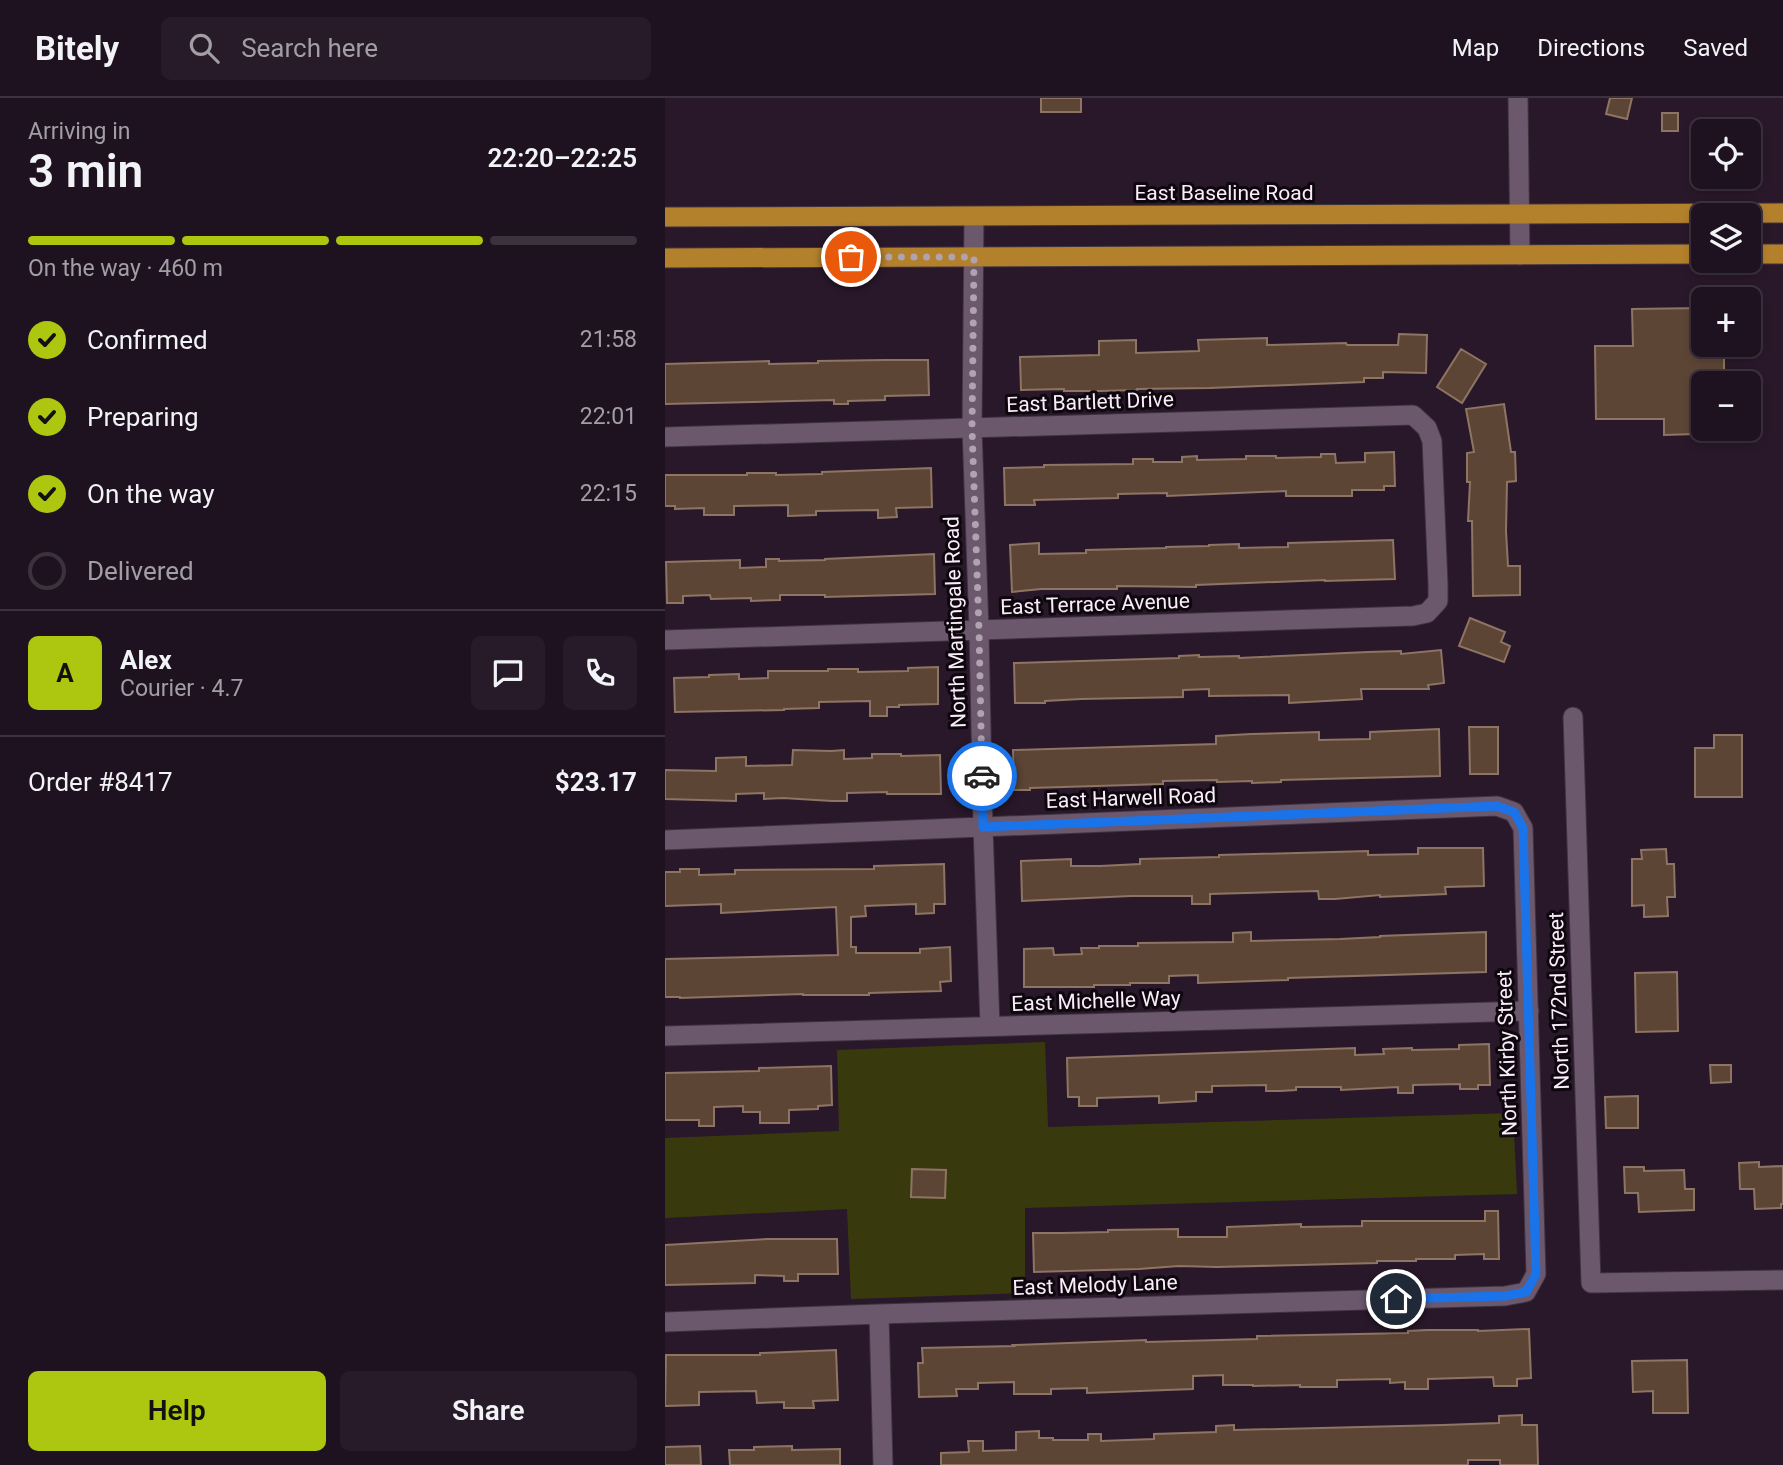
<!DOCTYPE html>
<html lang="en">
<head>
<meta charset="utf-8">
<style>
  body { margin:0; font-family:Roboto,sans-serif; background:#271b29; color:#f1f3f6; height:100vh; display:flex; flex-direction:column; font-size:26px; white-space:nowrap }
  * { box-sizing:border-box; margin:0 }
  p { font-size:23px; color:#a19ea5 }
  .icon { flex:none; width:38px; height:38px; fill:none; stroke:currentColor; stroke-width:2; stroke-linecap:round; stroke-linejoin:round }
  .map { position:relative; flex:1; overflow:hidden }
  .drawer { display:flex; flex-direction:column; background:#1f1220; width:665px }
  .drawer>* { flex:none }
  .controls { position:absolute; left:1026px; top:21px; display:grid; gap:14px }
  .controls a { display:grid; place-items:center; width:70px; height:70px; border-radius:10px; background:#1f1220; box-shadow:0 4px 10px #0003,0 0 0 2px #3c323e; font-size:35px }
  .pin { position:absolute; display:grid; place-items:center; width:60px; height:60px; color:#fff; margin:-30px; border:4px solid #fff; border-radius:50%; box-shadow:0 2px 7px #0007 }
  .courier { position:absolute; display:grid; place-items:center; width:70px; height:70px; margin:-35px; border:5px solid #1a73e8; border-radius:50%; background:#fff; color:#222; box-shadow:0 2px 9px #0007 }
  .overview em { font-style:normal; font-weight:600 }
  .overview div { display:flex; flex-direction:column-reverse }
  .overview { display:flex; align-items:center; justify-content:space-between; height:119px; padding:0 28px }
  h1 { font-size:46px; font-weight:600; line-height:52px }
  .bar { display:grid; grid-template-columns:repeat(4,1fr); gap:10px 7px; align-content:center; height:84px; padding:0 28px }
  .bar i { height:9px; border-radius:5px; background:#3c323e }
  .bar .selected { background:#adc610 }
  .bar p { grid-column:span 4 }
  .line { display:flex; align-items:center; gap:18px; padding:0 28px; border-top:2px solid #3c323e }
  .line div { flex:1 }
  .round { display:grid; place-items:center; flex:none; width:74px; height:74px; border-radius:10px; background:#271b29 }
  ol { padding:0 28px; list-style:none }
  li { display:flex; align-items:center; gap:21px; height:77px }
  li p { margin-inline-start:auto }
  li .icon { padding:7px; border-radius:50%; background:#adc610; color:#111; stroke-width:4 }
  li:last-child { color:#a19ea5 }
  li i { width:38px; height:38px; border:4px solid #3c323e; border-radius:50% }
  .primary-button { display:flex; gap:14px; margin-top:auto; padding:14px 28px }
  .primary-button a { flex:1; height:80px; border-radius:10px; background:#adc610; color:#111; font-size:28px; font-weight:600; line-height:80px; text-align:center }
  .primary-button a+a { background:#271b29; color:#f1f3f6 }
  header { display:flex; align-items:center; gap:42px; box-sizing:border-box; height:98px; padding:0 35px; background:#1f1220; border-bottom:2px solid #3c323e }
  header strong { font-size:33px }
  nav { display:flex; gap:38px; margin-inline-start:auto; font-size:24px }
  .search { width:490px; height:63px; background:#271b29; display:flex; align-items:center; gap:18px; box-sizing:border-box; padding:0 24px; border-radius:10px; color:#a19ea5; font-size:26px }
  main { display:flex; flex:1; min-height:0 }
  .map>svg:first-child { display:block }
  .green { fill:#383a0e }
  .building { fill:#5d4535; stroke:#8e7463; stroke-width:2 }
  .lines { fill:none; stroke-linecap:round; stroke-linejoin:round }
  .minor-casing { stroke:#3f3341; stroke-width:21 }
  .tertiary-casing { stroke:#3f3341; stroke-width:21 }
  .primary-casing { stroke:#3f3341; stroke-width:21 }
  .minor { stroke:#6c586d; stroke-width:19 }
  .tertiary { stroke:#6c586d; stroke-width:19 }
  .primary { stroke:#b3802c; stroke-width:19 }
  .done { stroke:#b0a2b1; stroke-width:7; stroke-dasharray:0 12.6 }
  .route { stroke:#1a73e8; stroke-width:9 }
  .labels { text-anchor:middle; stroke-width:6; stroke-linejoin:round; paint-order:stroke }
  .street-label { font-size:21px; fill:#f9edfa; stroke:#0e070e }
</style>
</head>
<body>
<header>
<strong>Bitely</strong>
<div class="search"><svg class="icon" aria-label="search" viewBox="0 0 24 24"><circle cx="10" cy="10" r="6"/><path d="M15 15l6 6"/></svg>Search here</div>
<nav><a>Map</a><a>Directions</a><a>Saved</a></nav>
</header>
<main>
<section class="drawer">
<div class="overview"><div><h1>3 min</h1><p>Arriving in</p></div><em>22:20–22:25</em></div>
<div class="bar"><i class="selected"></i><i class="selected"></i><i class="selected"></i><i></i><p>On the way · 460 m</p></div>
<ol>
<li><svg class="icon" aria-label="check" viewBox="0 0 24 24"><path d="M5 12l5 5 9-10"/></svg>Confirmed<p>21:58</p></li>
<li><svg class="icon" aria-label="check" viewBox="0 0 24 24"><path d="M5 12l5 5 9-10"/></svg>Preparing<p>22:01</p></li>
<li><svg class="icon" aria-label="check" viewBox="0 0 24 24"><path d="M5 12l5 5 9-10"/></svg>On the way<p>22:15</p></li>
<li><i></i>Delivered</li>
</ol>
<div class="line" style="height:126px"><b class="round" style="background:#adc610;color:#111">A</b><div><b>Alex</b><p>Courier · 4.7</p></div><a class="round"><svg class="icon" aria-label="chat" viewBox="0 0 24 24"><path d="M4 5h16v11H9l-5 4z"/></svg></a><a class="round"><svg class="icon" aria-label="phone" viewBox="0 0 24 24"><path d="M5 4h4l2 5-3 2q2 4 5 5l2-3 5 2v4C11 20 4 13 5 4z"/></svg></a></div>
<div class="line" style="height:91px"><div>Order #8417</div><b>$23.17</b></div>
<div class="primary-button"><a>Help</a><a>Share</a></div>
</section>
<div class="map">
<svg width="1118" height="1367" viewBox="0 0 1118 1367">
  <rect width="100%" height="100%" fill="#29182a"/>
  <path class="green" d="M380,944L383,1029L848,1015L852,1096L360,1110V1195L186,1201L182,1111L0,1120V1040L174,1033L172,952Z"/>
  <path class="building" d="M376,0H416V14H376Z
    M945,0H967L962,21L941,16Z
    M997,15H1013V33H997Z
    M1038,210V247H1059V285H1038V331H1031V336L999,337V321H931L930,248H968L967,211Z
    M734,236L762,237L761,275L718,274V280H699V284L545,290L472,291V292L435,293H399V291L356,292L355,259L434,257V243L471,242V255L534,253L533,242L602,240V247L681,245L682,247H733Z
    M796,251L821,266L797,305L772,289Z
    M219,262H263L264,297L220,298V302L183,303V306H169V302L0,306V266L104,263V266L153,265V263Z
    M839,306L846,354H850L851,383L842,384L841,433L843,468H855V497L808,498L807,423H803L805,384H802V355L809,354L801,311Z
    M729,354L730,388H719V392H687V398H621V393L502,398V395L453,396V400L369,402L370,407H340L339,370L379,369V367L468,366V361H488V364H517V359L532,358V362L581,361V358H611V360L656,359V356H670L671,365L700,364V355Z
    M266,370L267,409L231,410L232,419L213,420V412L151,413V417L123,418V407L69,408V417H39V410L10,411V408H0V377H82V375H111V377L157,376V374Z
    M728,442L730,481L660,483V482L531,487V489L452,488V491H376L347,494L345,447L374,445V456L421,455V452L501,450V449L544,448V447L574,446V450L623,449V445Z
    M269,456L270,496L160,499V497H115V502L86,503V500L46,501L45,497L18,498V505H2L1,464L75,462V470L101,469V461H114V463L160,462V461Z
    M805,520L840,534L836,544L845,548L839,564L794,548Z
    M776,552L779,585L763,587L764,591H696L697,601L624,605V597L544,598V591L518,592V599L416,601L380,603V605H350L349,565L514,560V558L534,557V559L574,558V560L703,554L736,553V556Z
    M273,569V606L234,607V609H222V618H205V603L154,604V610L119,611V612L10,614L9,580L44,579V577L74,576V581L103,580V573H163V571H193V574L243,573V570Z
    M804,629H833V676H805Z
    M774,631L775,678L616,682V684L587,685V683L552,684V682L498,683V686L365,690V692H349L348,652L551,646V638L586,636L654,634V642L705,641V634Z
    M1049,637H1077V699H1030V650H1049Z
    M128,652L166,653L179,652V661L207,660V656H236V658L275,657L276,696H222V694L182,695V703H167L118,700L99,701V695L71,696V703L0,701V672L51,673V660L81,659V668L127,667Z
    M753,750H818L819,788L780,789L781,796L715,799V797L670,801H654L653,793L545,796V806H527V798H466L357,803L356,763L406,761V768H435L475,766V761L554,759V757L703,753V757L753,756Z
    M1001,751L1002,766H1009L1010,799H1002L1003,818L979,819V807L967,808V761H977L976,752Z
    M279,766L280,806H269V815L251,816V806L200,808L201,818L186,819V849H191V855H255V851L285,849L286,883L275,884L276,893L204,895V897H138V896L15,900V899H0V861L173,857L171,809L56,815V806L0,808V774H15V771H34V777L70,776V772L209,771V768Z
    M586,834V843L675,841L715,839V838L821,834V874L623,880V882L533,885V877L504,878V885H465V887H429V889H359V851L388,850L389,857L417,856L416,850H434V848H473V845L568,844V835Z
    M1012,874L1013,933L971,934L970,875Z
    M824,946L825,987H813V991H795V986L748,987V995H733V989L676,992V989H631V992L615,993H601V987L547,988V994H531V1003L494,1005V998L432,1000V1008H414V999H403L402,960L690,950V957L719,956L718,951L747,950V952L794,951V947Z
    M1045,967H1066V984L1046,985Z
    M166,968L167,1007L153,1008V1011L124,1012V1025H95V1014H78V1008L49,1009V1028H34V1022H0V975L94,973V970Z
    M973,998V1030H941L940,999Z
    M1094,1064V1069L1118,1068V1106H1116V1110L1090,1111L1089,1091H1075L1074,1065Z
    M959,1069H979V1073L1019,1072L1020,1091H1029V1112L974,1114L973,1095H960Z
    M247,1071L281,1072L280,1100L246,1099Z
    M820,1113H833L834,1161H819V1156L790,1157V1161H751V1163H712V1165L552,1169L514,1168L474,1171L369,1174L368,1135H398L443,1134V1132L513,1131V1139H562V1129L636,1126V1129L697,1128V1123H820Z
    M103,1141H172L173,1176H133V1183H119V1178L90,1177V1185L0,1187V1147Z
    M864,1231L866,1280L852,1281V1288H829L828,1279L763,1281V1291H740V1284L725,1285V1281L672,1282V1289H635V1287L588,1288V1287H558V1277L528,1278V1291L422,1295V1290L386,1291V1296H349V1284L313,1285V1291H291L292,1298L254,1299L253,1265H258L257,1250L349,1248L348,1247L481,1242V1244L592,1241V1238L743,1235V1233L762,1232H813V1233Z
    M171,1252L173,1302L148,1303L149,1310H119V1304L92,1305L91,1293L34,1294V1307L0,1308L1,1257H95V1255Z
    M1022,1262L1023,1315H988V1293L968,1294L967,1263Z
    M857,1317V1327H872L873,1367H835V1362H803V1367H276V1355L304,1354L303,1343H318V1353L351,1352V1334L374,1333V1340H388V1342H423V1336H436V1343L489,1341V1336L551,1334V1328L569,1327V1332L778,1327L834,1325V1318Z
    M35,1348L36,1367H0V1349Z
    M127,1348V1352L175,1351V1367H65L64,1352H89V1349Z"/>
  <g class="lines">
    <defs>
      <path id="minor" d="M309,119L307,330L314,532L318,729L325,928
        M0,339L748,317L762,330L767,343L773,486V503L762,515L748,518L0,542
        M908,619L926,1185L1118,1182
        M0,742L832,708L849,714L858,730L871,1176L861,1194L840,1198L214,1216L0,1224
        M0,938L864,913
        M214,1216L218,1367"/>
      <path id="tertiary" d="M853,0L855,157"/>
      <path id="primary" d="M0,119L1118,115
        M1083,156H1118
        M0,160L1038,156"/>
    </defs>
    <use href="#minor" class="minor-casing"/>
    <use href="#tertiary" class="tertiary-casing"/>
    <use href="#primary" class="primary-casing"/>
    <use href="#minor" class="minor"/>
    <use href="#tertiary" class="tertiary"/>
    <use href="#primary" class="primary"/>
  </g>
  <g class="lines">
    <path class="done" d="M186,159H309L307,330L314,532L317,678"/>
    <path class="route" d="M317,678L318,729L832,708L849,714L858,730L871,1176L861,1194L840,1198L731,1201"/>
  </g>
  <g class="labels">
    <g class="street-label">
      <text x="559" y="102">East Baseline Road</text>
      <text transform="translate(425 304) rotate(-2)" y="7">East Bartlett Drive</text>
      <text transform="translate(430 506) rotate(-2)" y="7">East Terrace Avenue</text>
      <text transform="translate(290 524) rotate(-92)" y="7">North Martingale Road</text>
      <text transform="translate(466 700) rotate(-2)" y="7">East Harwell Road</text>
      <text transform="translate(431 903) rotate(-2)" y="7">East Michelle Way</text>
      <text transform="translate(894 903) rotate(-92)" y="7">North 172nd Street</text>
      <text transform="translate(842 955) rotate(-92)" y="7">North Kirby Street</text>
      <text transform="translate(430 1187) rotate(-2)" y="7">East Melody Lane</text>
    </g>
  </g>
</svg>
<div class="controls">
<a><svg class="icon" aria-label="locate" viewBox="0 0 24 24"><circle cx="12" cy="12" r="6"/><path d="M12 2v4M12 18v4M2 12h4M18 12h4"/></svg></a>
<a><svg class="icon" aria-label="layers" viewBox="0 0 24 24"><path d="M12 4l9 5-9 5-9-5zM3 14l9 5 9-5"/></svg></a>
<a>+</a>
<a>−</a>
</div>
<div class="pin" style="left:186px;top:159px;background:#ea580c"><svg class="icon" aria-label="bag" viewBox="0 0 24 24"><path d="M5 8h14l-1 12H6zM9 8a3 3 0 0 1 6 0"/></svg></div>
<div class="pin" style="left:731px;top:1201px;background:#1f2937"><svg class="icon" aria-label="home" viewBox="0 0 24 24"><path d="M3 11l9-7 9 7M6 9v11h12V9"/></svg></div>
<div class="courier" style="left:317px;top:678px"><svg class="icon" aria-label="car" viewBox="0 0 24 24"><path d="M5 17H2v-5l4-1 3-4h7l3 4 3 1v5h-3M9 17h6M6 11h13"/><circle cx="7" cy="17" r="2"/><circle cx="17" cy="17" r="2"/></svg></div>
</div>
</main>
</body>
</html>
